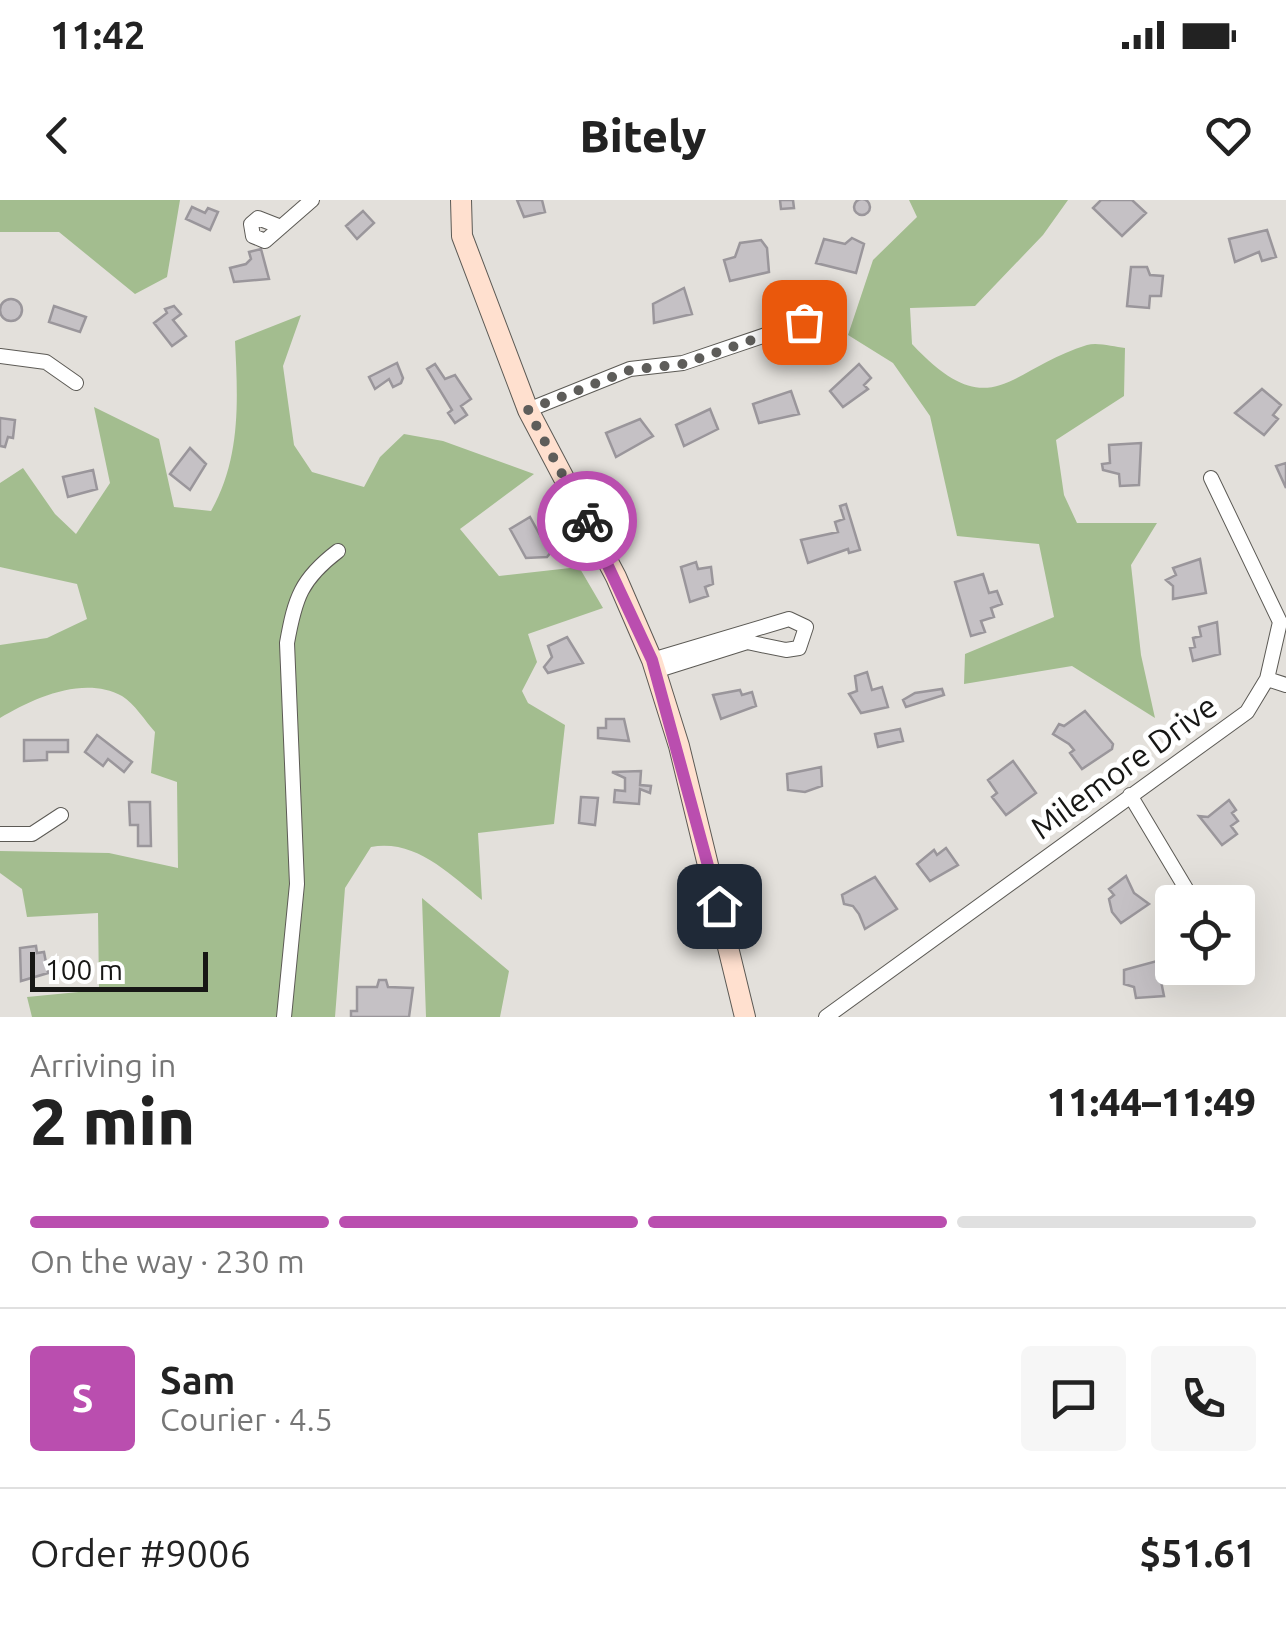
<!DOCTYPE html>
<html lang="en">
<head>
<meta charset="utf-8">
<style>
  body { margin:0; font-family:Ubuntu,sans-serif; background:#f6f6f6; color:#222; height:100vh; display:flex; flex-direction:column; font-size:38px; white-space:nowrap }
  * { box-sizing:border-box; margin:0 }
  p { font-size:32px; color:#767676 }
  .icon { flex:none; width:55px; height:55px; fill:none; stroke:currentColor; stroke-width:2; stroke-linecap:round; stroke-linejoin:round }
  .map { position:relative; height:817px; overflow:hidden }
  .side { display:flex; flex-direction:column; background:#fff; flex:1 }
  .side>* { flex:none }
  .controls { position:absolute; left:1155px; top:685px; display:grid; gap:20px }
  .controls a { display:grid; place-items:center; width:100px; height:100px; border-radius:10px; background:#fff; box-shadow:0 10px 40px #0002; font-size:50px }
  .scale { position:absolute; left:30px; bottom:25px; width:178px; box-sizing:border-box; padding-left:10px; border:5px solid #171715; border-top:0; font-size:28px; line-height:35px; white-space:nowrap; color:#171715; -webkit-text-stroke:8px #fff; paint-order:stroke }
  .pin { position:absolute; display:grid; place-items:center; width:85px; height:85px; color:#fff; margin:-42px; border-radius:20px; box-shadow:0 5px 15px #0006 }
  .courier { position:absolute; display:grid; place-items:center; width:100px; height:100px; margin:-50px; border:8px solid #ba4eaf; border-radius:50%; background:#fff; color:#222; box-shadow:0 2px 12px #0007 }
  .head em { font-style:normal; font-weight:800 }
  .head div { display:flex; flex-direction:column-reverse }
  .head { display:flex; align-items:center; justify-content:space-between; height:170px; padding:0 30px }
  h1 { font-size:65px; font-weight:800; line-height:75px }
  .bar { display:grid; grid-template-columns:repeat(4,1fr); gap:15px 10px; align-content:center; height:120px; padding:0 30px }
  .bar i { height:12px; border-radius:8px; background:#e0e0e0 }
  .bar .current { background:#ba4eaf }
  .bar p { grid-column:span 4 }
  .line { display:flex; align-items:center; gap:25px; padding:0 30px; border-top:2px solid #e0e0e0 }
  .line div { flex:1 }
  .round { display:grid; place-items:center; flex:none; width:105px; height:105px; border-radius:10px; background:#f6f6f6 }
  .status { display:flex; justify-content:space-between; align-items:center; height:70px; padding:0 50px; background:#fff; direction:ltr }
  .status svg { height:28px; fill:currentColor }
  header { display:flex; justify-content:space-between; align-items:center; height:130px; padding:0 30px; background:#fff; font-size:45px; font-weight:800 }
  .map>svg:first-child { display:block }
  .green { fill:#a3bd8f }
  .building { fill:#c5c1c5; stroke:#9a969b; stroke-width:2.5 }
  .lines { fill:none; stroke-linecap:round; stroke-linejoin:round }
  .street-casing { stroke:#5c5a55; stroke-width:16 }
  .secondary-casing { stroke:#5c5a55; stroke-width:22 }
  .street { stroke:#fff; stroke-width:14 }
  .secondary { stroke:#ffe0cf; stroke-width:20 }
  .done { stroke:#5e5d5a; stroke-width:10; stroke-dasharray:0 18 }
  .route { stroke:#ba4eaf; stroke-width:12 }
  .labels { text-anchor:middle; stroke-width:10; stroke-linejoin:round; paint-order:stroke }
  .street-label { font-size:32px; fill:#171715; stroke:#fff }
</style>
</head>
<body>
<div class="status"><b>11:42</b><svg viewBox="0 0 49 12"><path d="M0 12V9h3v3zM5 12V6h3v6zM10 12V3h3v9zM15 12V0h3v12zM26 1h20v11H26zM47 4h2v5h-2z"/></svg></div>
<header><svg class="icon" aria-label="back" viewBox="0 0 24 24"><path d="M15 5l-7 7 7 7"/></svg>Bitely<svg class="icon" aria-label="heart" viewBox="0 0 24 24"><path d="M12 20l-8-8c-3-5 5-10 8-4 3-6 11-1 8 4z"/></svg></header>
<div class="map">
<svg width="1286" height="817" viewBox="0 0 1286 817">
  <rect width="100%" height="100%" fill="#e3e0db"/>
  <path class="green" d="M0,0H180L167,77L135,94L59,32H0Z
    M909,0H1068L1043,35L975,106L910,108L912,144C991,228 1007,170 1087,145C1098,142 1114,147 1125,148L1124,196L1056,240L1064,295L1077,323H1157L1131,365L1141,455L1155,518L1072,466L964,484L965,454L1054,417L1039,344L957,336L930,216L893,163L848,135L873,60L917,17Z
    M301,115L283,166L294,245L312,272L364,287L380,257L404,234L443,241L534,274L460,329L499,376L579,367L603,408L528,434L537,462L522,491L528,503L565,525L554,624L478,633L482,700C449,674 416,639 371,647L345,688L335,817H32L27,797L99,790L98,713L27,717L22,689L0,673V651L109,653L178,668L177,582L151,573L155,532C146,522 134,503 122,496C84,475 33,498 0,518V445L47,438L87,419L77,384L0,367V283L23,268L55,314L76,334L110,283L94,207L159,239L174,307L211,311C241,258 238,201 235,141Z
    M422,698L509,771L500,817H426Z"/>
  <path class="building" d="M854 7a8 8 0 1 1 16 0a8 8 0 1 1-16 0Z
    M517,0H542L545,12L524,17Z
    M780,0H793L794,8L781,9Z
    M1101,0H1132L1146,13L1122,36L1093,8Z
    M192,7L205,13L208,8L218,12L210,30L186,19Z
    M363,11L374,23L357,39L346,26Z
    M1267,30L1276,57L1262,61L1259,52L1235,62L1229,39Z
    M852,38L864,44L856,73L816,63L824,39L845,44Z
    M761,40L767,48L769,72L730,81L724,60L735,57L740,43Z
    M261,49L269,79L234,82L230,68L246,64L251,59L249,52Z
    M1131,67H1147L1150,75L1163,76L1161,96H1150L1149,108L1127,106Z
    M684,88L692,114L654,123L653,104Z
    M0 110a11 11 0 1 1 22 0a11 11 0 1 1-22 0Z
    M54,106L86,117L80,132L49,122Z
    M174,106L181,114L173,120L186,136L172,146L154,123L167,113L165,109Z
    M397,163L403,178L401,183L393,187L389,179L375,189L369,177Z
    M435,164L445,179L455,175L471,199L461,206L467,215L455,223L448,213L452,210L427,169Z
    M859,164L871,178L864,185L868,189L843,207L830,191Z
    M1262,189L1281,205L1273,215L1278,219L1264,235L1235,213Z
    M791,191L799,214L759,223L753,204Z
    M710,209L718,229L684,246L676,225Z
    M0,218L15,220L13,238L8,237L5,247L0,246Z
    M640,219L653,236L616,257L606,233Z
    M1141,243L1139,285L1120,286L1119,274L1103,270L1102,264L1110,263L1109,245Z
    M190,248L206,264L190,290L170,274Z
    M1286,263V288L1276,266Z
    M93,270L97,289L68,297L63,277Z
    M846,304L860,350L849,353L848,349L808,363L801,340L838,332L835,322L844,319L840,306Z
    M530,317L541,337L551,336L546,339L551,352L547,357L526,358L510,329Z
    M1200,359L1206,393L1173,399V386L1166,380L1176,375L1173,368Z
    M696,362L698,369L711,367L713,384L705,387L708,396L690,402L681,367Z
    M983,374L989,393L997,391L1002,404L991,408L994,417L981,421L985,432L971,436L955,382Z
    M1217,422L1220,454L1193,461L1190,448L1195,447L1193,438L1201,436L1199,427Z
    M567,437L583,463L548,473L544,467L552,457L548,446Z
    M867,472L872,490L882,487L888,507L861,513L849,494L857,491L855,476Z
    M942,489L944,495L906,507L903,500L915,493Z
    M740,490L742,495L752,492L756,506L721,519L713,495Z
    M1085,511L1113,544L1112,549L1082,569L1070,553L1074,550L1069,544L1053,534L1059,524L1064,526Z
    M606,519H624L629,541L598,538V528H606Z
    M900,529L903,541L878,547L875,534Z
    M97,535L132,562L124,572L108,559L103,566L85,552Z
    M24,540H68V552H47V560L24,561Z
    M1013,561L1036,593L1006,615L992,597L997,593L988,580Z
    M821,567L822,586L805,592L788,590L787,574Z
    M641,571L640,585L651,586L650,593L640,589L639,604L614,602L615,590L625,591V578L612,572Z
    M581,597L598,598L595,625L579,623Z
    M1229,600L1236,610L1232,613L1238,621L1231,626L1237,634L1222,645L1199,616L1208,617Z
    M129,602H150L151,646H138V625H130Z
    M946,648L958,665L930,681L917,664L934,650L937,655Z
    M1126,676L1134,693L1149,704L1121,723L1112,712L1109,699L1114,695L1109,689Z
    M875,677L897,709L865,729L859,714L853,706L844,704L842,695Z
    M36,746L37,753L44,752L48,773L21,781L20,748Z
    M1157,761L1164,796L1136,798L1134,787L1124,784V770Z
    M379,780H386L388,787L413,788L409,817H351V811H357V787H377Z"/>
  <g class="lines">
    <defs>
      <path id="street" d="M281,27L258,18L251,24L253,36L265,41L312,0
        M0,156L46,162L76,183
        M528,210L630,169L683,163L804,122
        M652,460L789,419L806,427L799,448L786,450L747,442L655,471
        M1267,479L1286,485
        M1130,595L1194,702
        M0,634H32L61,615
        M284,817L297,684L287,443C295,398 301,379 338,351
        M826,817L1247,512L1267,479L1280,422L1211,278"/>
      <path id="secondary" d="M461,0L462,36L528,210L616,377L652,460L679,546L745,817"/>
    </defs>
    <use href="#street" class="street-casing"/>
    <use href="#secondary" class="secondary-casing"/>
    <use href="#street" class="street"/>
    <use href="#secondary" class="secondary"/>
  </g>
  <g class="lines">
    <path class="done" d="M587,321L528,210L630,170L683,164L804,122"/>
    <path class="route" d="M587,321L652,460L719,706"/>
  </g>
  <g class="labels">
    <g class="street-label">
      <text transform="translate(1124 567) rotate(-36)" y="11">Milemore Drive</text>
    </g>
  </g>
</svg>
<div class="controls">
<a><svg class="icon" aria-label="locate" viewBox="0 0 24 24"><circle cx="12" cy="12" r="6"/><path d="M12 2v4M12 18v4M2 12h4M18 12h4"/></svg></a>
</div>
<div class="scale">100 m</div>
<div class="pin" style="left:804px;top:122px;background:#ea580c"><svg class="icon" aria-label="bag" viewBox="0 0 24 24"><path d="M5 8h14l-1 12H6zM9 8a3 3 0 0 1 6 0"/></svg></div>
<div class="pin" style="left:719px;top:706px;background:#1f2937"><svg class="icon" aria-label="home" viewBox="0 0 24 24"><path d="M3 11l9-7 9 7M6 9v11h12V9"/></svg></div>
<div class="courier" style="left:587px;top:321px"><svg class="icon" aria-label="bike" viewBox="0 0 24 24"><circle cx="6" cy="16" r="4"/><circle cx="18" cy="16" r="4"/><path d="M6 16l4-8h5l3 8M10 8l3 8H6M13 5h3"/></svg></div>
</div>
<section class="side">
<div class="head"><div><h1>2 min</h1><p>Arriving in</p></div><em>11:44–11:49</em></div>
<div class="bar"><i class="current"></i><i class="current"></i><i class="current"></i><i></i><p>On the way · 230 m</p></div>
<div class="line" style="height:180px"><b class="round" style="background:#ba4eaf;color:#fff">S</b><div><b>Sam</b><p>Courier · 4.5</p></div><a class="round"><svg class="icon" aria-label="chat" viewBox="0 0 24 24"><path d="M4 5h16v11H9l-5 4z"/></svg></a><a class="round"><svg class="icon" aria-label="phone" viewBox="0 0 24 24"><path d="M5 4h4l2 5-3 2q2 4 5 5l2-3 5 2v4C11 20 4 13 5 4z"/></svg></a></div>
<div class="line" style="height:130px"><div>Order #9006</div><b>$51.61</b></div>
</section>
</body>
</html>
